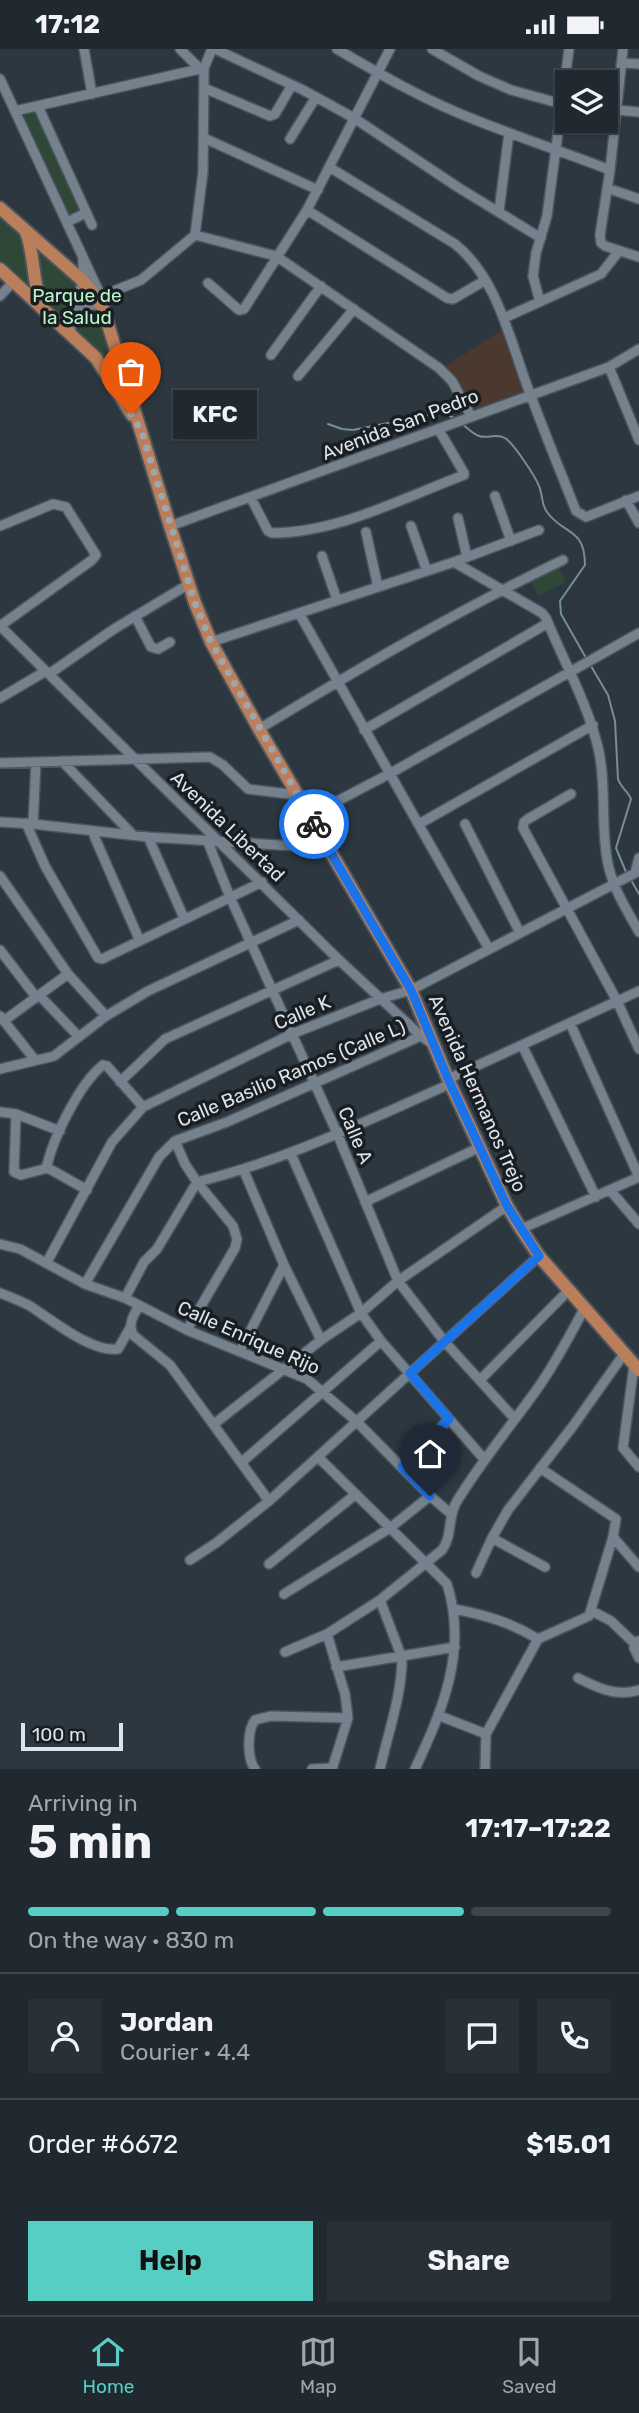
<!DOCTYPE html>
<html lang="en">
<head>
<meta charset="utf-8">
<style>
  body { margin:0; font-family:Rubik,sans-serif; background:#293138; color:#f1f3f6; height:100vh; display:flex; flex-direction:column; font-size:26px; white-space:nowrap }
  * { box-sizing:border-box; margin:0 }
  p { font-size:23px; color:#a2a6ab }
  .icon { flex:none; width:38px; height:38px; fill:none; stroke:currentColor; stroke-width:2; stroke-linecap:round; stroke-linejoin:round }
  .map { position:relative; height:1720px; overflow:hidden }
  .details { display:flex; flex-direction:column; background:#212930; flex:1 }
  .details>* { flex:none }
  .fabs { position:absolute; left:555px; top:21px; display:grid; gap:14px }
  .fabs a { display:grid; place-items:center; width:63px; height:63px; border-radius:0px; background:#212930; box-shadow:0 2px 5px #0004,0 0 0 2px #3e454c; font-size:35px }
  .scale { position:absolute; left:21px; bottom:18px; width:102px; box-sizing:border-box; padding-left:7px; border:4px solid #dde4ea; border-top:0; font-size:19px; line-height:24px; white-space:nowrap; color:#dde4ea; -webkit-text-stroke:5px #191e22; paint-order:stroke }
  .pin { position:absolute; display:grid; place-items:center; width:60px; height:60px; color:#fff; margin:-72px -30px; border-radius:50% 50% 50% 0; rotate:-45deg; box-shadow:0 0 7px #0007 }
  .pin .icon { rotate:45deg }
  .courier { position:absolute; display:grid; place-items:center; width:70px; height:70px; margin:-35px; border:5px solid #1a73e8; border-radius:50%; background:#fff; color:#222; box-shadow:0 2px 9px #0007 }
  .bubble { position:absolute; height:49px; border-radius:0px; background:#212930; box-shadow:0 2px 5px #0004,0 0 0 2px #3e454c; font-size:23px; font-weight:700; line-height:49px; text-align:center }
  .summary em { font-style:normal; font-weight:700 }
  .summary div { display:flex; flex-direction:column-reverse }
  .summary { display:flex; align-items:center; justify-content:space-between; height:119px; padding:0 28px }
  h1 { font-size:46px; font-weight:700; line-height:52px }
  .bar { display:grid; grid-template-columns:repeat(4,1fr); gap:10px 7px; align-content:center; height:84px; padding:0 28px }
  .bar i { height:9px; border-radius:5px; background:#3e454c }
  .bar .on { background:#56cec3 }
  .bar p { grid-column:span 4 }
  .line { display:flex; align-items:center; gap:18px; padding:0 28px; border-top:2px solid #3e454c }
  .line div { flex:1 }
  .round { display:grid; place-items:center; flex:none; width:74px; height:74px; border-radius:0px; background:#293138 }
  .cta { display:flex; gap:14px; margin-top:auto; padding:14px 28px }
  .cta a { flex:1; height:80px; border-radius:0px; background:#56cec3; color:#111; font-size:28px; font-weight:700; line-height:80px; text-align:center }
  .cta a+a { background:#293138; color:#f1f3f6 }
  .status { display:flex; justify-content:space-between; align-items:center; height:49px; padding:0 35px; background:#212930; direction:ltr }
  .status svg { height:19px; fill:currentColor }
  .dock { display:flex; justify-content:space-around; align-items:center; height:98px; border-top:2px solid #3e454c; background:#212930; font-size:19px; color:#a2a6ab }
  .dock a { display:grid; justify-items:center; gap:4px }
  .dock .on { color:#56cec3 }
  .map>svg:first-child { display:block }
  .education { fill:#4b3930 }
  .green { fill:#2f4737 }
  .lines { fill:none; stroke-linecap:round; stroke-linejoin:round }
  .stream { stroke:#738e9e; stroke-width:2 }
  .minor-casing { stroke:#4c565e; stroke-width:12 }
  .major-casing { stroke:#4c565e; stroke-width:16 }
  .minor { stroke:#75818c; stroke-width:9 }
  .major { stroke:#ba7e5b; stroke-width:12 }
  .done { stroke:#9fa7ae; stroke-width:7; stroke-dasharray:0 12.6 }
  .route { stroke:#1a73e8; stroke-width:9 }
  .labels { text-anchor:middle; stroke-width:7; stroke-linejoin:round; paint-order:stroke }
  .park-label { font-size:19px; fill:#baf5cc; stroke:#191e22 }
  .street-label { font-size:19px; fill:#dde4ea; stroke:#191e22 }
</style>
</head>
<body>
<div class="status"><b>17:12</b><svg viewBox="0 0 49 12"><path d="M0 12V9h3v3zM5 12V6h3v6zM10 12V3h3v9zM15 12V0h3v12zM26 1h20v11H26zM47 4h2v5h-2z"/></svg></div>
<div class="map">
<svg width="639" height="1720" viewBox="0 0 639 1720">
  <rect width="100%" height="100%" fill="#2c3740"/>
  <path class="education" d="M507,278L530,345L471,367L441,320Z"/>
  <path class="green" d="M38,57L87,165L67,173L15,62Z
    M0,159L83,231V218L141,381L111,331L0,220Z
    M558,518L566,533L538,547L531,532Z"/>
  <g class="lines">
    <path class="stream" d="M461,374C466,378 473,385 479,387C487,390 496,384 505,389C514,395 535,427 539,437C543,446 541,455 547,463C563,486 585,478 585,516L560,552L561,565L586,609
      M328,375L342,380L353,381L438,364H444L454,369
      M591,617L608,646L615,672L618,730C621,739 628,742 631,750L616,799L626,823
      M631,831L639,845"/>
    <defs>
      <path id="minor" d="M84,0L92,45
        M180,0L200,20
        M215,0L303,41L354,69L459,139L541,189
        M337,0C383,27 428,53 478,72C521,89 566,104 610,121
        M432,0L479,27L511,41L562,55
        M623,0L610,121L600,186L601,194L605,197L639,208
        M622,14L639,15
        M0,30L101,247L102,256H86L74,260L70,276L72,286
        M204,39L270,67L275,65L292,36
        M38,57L92,176
        M617,61L639,63
        M15,62L204,19
        M204,89L318,141
        M290,90L316,48
        M329,118L455,195C499,230 511,297 531,347C545,385 561,424 576,462L586,468L639,447
        M607,139L639,150
        M307,161L447,249L453,250L484,232
        M499,162L509,84
        M67,173L86,164
        M195,186L276,207L439,319L452,332L471,367
        M208,234L239,261L244,260L307,161L390,0
        M0,247L13,233
        M99,248L141,231L195,186L203,123L204,19L212,0
        M540,253L533,227L536,204L547,167L569,0
        M74,260L83,232V210
        M504,269L601,225L619,202
        M271,306L321,237
        M609,318L639,391
        M298,327L354,260
        M495,447L511,492
        M251,449L268,482L272,484C337,484 403,449 464,426V424L439,381
        M626,451L639,474
        M458,469L467,508
        M0,477L53,455L66,458L96,506L92,511L0,577
        M170,477L609,318L639,300
        M411,477L427,522
        M366,483L378,538
        M322,507L337,551
        M454,513L542,564L546,569C564,613 589,657 599,703C607,740 600,778 608,815C613,840 627,861 639,883
        M299,564L489,900
        M135,567L151,598L158,600L170,593
        M0,577L339,911L421,987L434,996
        M211,593L454,513L539,481
        M49,625L114,580L189,535
        M0,649L46,622
        M259,680C358,620 458,561 563,511
        M364,681L548,574
        M62,712L133,786
        M0,714L210,708L223,716L248,740L297,746
        M571,745L528,770L524,773L523,779L617,952L639,1000
        M309,767L389,725L639,584
        M0,773L33,775L148,788L328,799
        M26,774L45,817L98,909L102,910L262,833
        M33,775L36,713
        M419,775L593,676
        M465,775L520,884
        M92,782L139,890
        M148,788L184,869
        M207,791L230,848L337,1084L398,1232L444,1292L514,1369
        M635,824L639,809
        M0,827L68,925L106,967
        M0,901L36,948
        M39,946L79,988
        M0,967L35,1011
        M5,971L68,925
        M570,974L639,1128
        M522,996L596,1148
        M0,1020L54,1007L106,967L148,942L299,871
        M448,1030L639,942
        M120,1033L165,990L339,911
        M0,1063L16,1065L60,1082
        M16,1065L14,1123L21,1126L48,1119
        M175,1092L185,1115L197,1133L233,1177L237,1190L235,1199L187,1281
        M291,1105L361,1264L381,1292L484,1410
        M244,1122L284,1216L321,1291
        M87,1141L48,1119L47,1116C54,1087 80,1034 103,1016L107,1017L143,1058
        M610,1141L639,1175
        M365,1153L480,1098
        M521,1180L639,1128
        M0,1195L20,1200L85,1235L125,1249L187,1281L307,1330L356,1372L430,1447L450,1464
        M47,1213L112,1093L143,1058L292,985L380,950L411,941L639,822
        M85,1235L159,1108L175,1092L227,1073L421,987
        M0,1244C10,1248 21,1252 30,1257C52,1271 92,1304 118,1300L130,1279
        M125,1249L144,1213L157,1200L197,1133C287,1111 366,1072 450,1035
        M139,1257C133,1267 128,1274 133,1286L170,1316L269,1452
        M240,1302L284,1216
        M634,1316L623,1399L639,1418
        M481,1330L569,1241
        M214,1375L321,1291L361,1264L398,1232L507,1157
        M318,1408L447,1535C468,1601 443,1660 415,1720
        M242,1413L381,1292
        M402,1418L449,1370
        M613,1488L639,1518
        M492,1489L545,1518
        M190,1511L216,1494L269,1452L539,1207
        M269,1515L356,1445
        M476,1524L492,1489L508,1461L573,1377L624,1305
        M284,1545L390,1479L430,1447
        M454,1560C485,1566 510,1573 538,1590
        M592,1562L611,1572L635,1595
        M327,1585L345,1645L348,1669L332,1720
        M638,1592L634,1599L639,1609
        M285,1603L327,1585L380,1551L442,1501C453,1486 447,1468 457,1452C481,1413 509,1379 535,1343C554,1317 569,1288 584,1260
        M336,1618L455,1598
        M578,1629C598,1639 616,1648 639,1641
        M440,1667L486,1685
        M255,1720C247,1710 247,1681 255,1671L271,1667L348,1669
        M312,1720L332,1719
        M380,1720C388,1684 402,1646 402,1609L380,1551
        M485,1720L486,1685L538,1590L589,1567L613,1488L616,1470L540,1419"/>
      <path id="major" d="M0,159L83,232L102,256L170,477L195,554L211,593L259,680L411,941L448,1030L507,1157L521,1180L539,1207L639,1321
        M26,183C35,207 32,233 42,257
        M0,220L96,309L132,366"/>
    </defs>
    <use href="#minor" class="minor-casing"/>
    <use href="#major" class="major-casing"/>
    <use href="#minor" class="minor"/>
    <use href="#major" class="major"/>
  </g>
  <g class="lines">
    <path class="done" d="M131,365L141,381L195,554L211,593L314,775"/>
    <path class="route" d="M314,775L411,941L448,1030L507,1157L539,1207L410,1324L449,1370L402,1418L430,1447"/>
  </g>
  <g class="labels">
    <g class="park-label">
      <text x="77" y="253">Parque de<tspan x="77" dy="22">la Salud</tspan></text>
    </g>
    <g class="street-label">
      <text transform="translate(400 375) rotate(-21)" y="7">Avenida San Pedro</text>
      <text transform="translate(228 777) rotate(44)" y="7">Avenida Libertad</text>
      <text transform="translate(302 963) rotate(-23)" y="7">Calle K</text>
      <text transform="translate(291 1024) rotate(-23)" y="7">Calle Basilio Ramos (Calle L)</text>
      <text transform="translate(478 1044) rotate(66)" y="7">Avenida Hermanos Trejo</text>
      <text transform="translate(356 1086) rotate(67)" y="7">Calle A</text>
      <text transform="translate(249 1288) rotate(24)" y="7">Calle Enrique Rijo</text>
    </g>
  </g>
</svg>
<div class="fabs">
<a><svg class="icon" aria-label="layers" viewBox="0 0 24 24"><path d="M12 4l9 5-9 5-9-5zM3 14l9 5 9-5"/></svg></a>
</div>
<div class="scale">100 m</div>
<div class="pin" style="left:131px;top:365px;background:#ea580c"><svg class="icon" aria-label="bag" viewBox="0 0 24 24"><path d="M5 8h14l-1 12H6zM9 8a3 3 0 0 1 6 0"/></svg></div>
<div class="pin" style="left:430px;top:1447px;background:#1f2937"><svg class="icon" aria-label="home" viewBox="0 0 24 24"><path d="M3 11l9-7 9 7M6 9v11h12V9"/></svg></div>
<div class="courier" style="left:314px;top:775px"><svg class="icon" aria-label="bike" viewBox="0 0 24 24"><circle cx="6" cy="16" r="4"/><circle cx="18" cy="16" r="4"/><path d="M6 16l4-8h5l3 8M10 8l3 8H6M13 5h3"/></svg></div>
<div class="bubble" style="left:173px;top:341px;width:84px">KFC</div>
</div>
<section class="details">
<div class="summary"><div><h1>5 min</h1><p>Arriving in</p></div><em>17:17–17:22</em></div>
<div class="bar"><i class="on"></i><i class="on"></i><i class="on"></i><i></i><p>On the way · 830 m</p></div>
<div class="line" style="height:126px"><a class="round"><svg class="icon" aria-label="person" viewBox="0 0 24 24"><circle cx="12" cy="8" r="4"/><path d="M4 21q1-7 8-7t8 7"/></svg></a><div><b>Jordan</b><p>Courier · 4.4</p></div><a class="round"><svg class="icon" aria-label="chat" viewBox="0 0 24 24"><path d="M4 5h16v11H9l-5 4z"/></svg></a><a class="round"><svg class="icon" aria-label="phone" viewBox="0 0 24 24"><path d="M5 4h4l2 5-3 2q2 4 5 5l2-3 5 2v4C11 20 4 13 5 4z"/></svg></a></div>
<div class="line" style="height:91px"><div>Order #6672</div><b>$15.01</b></div>
<div class="cta"><a>Help</a><a>Share</a></div>
</section>
<nav class="dock">
<a class="on"><svg class="icon" aria-label="home" viewBox="0 0 24 24"><path d="M3 11l9-7 9 7M6 9v11h12V9"/></svg>Home</a>
<a><svg class="icon" aria-label="map" viewBox="0 0 24 24"><path d="M3 6l6-2 6 2 6-2v14l-6 2-6-2-6 2zM9 4v14M15 6v14"/></svg>Map</a>
<a><svg class="icon" aria-label="saved" viewBox="0 0 24 24"><path d="M7 4h10v16l-5-4-5 4z"/></svg>Saved</a>
</nav>
</body>
</html>
